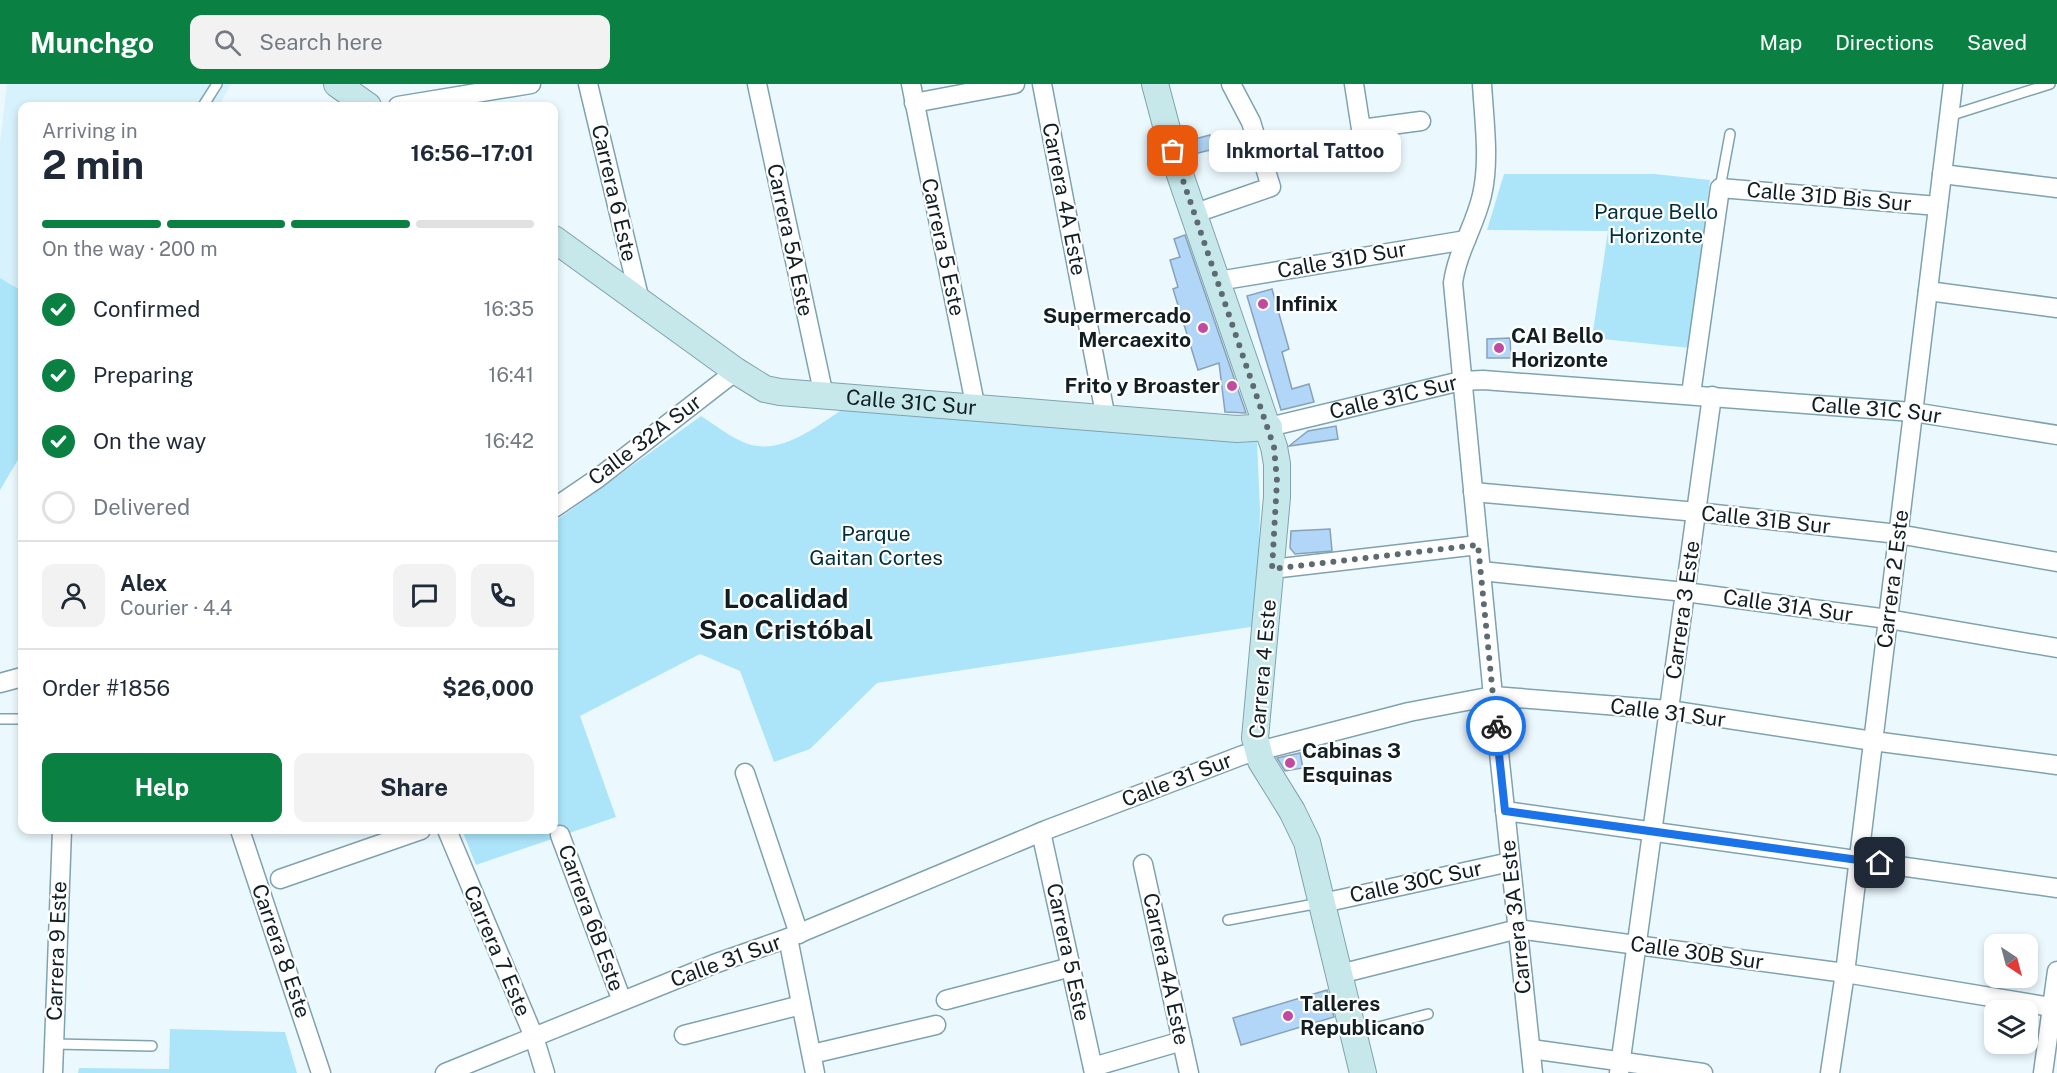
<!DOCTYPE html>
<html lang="en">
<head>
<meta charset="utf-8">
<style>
  body { margin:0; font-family:"Public Sans",sans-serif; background:#f2f2f3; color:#1f2937; height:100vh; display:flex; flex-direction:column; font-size:22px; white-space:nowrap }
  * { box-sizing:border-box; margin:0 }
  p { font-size:20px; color:#747a83 }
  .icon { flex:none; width:33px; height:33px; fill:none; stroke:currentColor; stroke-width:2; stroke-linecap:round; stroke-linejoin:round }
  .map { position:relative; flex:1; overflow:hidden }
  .details { position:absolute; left:18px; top:18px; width:540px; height:732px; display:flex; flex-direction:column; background:#fff; border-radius:12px; box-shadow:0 3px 9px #0003 }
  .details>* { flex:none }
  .needle { width:39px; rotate:144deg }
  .tools { position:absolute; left:1984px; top:850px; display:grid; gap:12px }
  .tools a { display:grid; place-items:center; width:54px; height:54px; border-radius:12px; background:#fff; box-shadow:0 3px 9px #0003; font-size:30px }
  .pin { position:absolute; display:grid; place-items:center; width:51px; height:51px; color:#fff; margin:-26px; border-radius:12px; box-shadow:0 3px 9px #0006 }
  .courier { position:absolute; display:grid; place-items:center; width:60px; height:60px; margin:-30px; border:4px solid #1a73e8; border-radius:50%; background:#fff; color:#222; box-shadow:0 2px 8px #0007 }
  .bubble { position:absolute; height:42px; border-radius:12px; background:#fff; box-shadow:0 3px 9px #0003; font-size:20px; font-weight:700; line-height:42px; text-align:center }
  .summary em { font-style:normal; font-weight:700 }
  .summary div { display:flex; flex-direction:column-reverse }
  .summary { display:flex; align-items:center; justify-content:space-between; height:102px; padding:0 24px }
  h1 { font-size:39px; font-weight:700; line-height:45px }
  .bar { display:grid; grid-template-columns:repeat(4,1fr); gap:9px 6px; align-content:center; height:72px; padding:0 24px }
  .bar i { height:8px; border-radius:4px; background:#e0e1e3 }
  .bar .on { background:#0b8043 }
  .bar p { grid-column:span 4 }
  .line { display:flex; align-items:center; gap:15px; padding:0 24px; border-top:2px solid #e0e1e3 }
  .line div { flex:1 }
  .round { display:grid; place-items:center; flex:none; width:63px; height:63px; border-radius:12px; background:#f2f2f3 }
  ol { padding:0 24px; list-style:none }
  li { display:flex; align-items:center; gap:18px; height:66px }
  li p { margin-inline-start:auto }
  li .icon { padding:6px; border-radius:50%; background:#0b8043; color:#fff; stroke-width:4 }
  li:last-child { color:#747a83 }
  li i { width:33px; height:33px; border:3px solid #e0e1e3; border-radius:50% }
  .button { display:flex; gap:12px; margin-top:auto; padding:12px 24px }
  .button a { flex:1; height:69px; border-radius:12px; background:#0b8043; color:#fff; font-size:24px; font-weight:700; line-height:69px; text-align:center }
  .button a+a { background:#f2f2f3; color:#1f2937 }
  header { display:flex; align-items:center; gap:36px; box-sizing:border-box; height:84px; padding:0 30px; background:#0b8043; color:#fff }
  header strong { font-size:28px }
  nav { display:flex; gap:33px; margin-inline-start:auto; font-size:21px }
  .search { width:420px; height:54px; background:#f2f2f3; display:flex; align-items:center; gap:15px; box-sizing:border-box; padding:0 21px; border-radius:12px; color:#747a83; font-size:22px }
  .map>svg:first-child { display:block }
  .built { fill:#d7f2fc }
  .green { fill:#ace5fa }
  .building { fill:#b1d6f8; stroke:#89a1b8; stroke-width:1.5 }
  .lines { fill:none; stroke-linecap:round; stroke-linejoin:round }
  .lane-casing { stroke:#7fa2af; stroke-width:12 }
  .street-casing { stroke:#7fa2af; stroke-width:21 }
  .secondary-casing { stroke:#7fa2af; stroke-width:28 }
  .lane { stroke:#fff; stroke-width:9 }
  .street { stroke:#fff; stroke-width:18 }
  .secondary { stroke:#c7e8ea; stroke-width:26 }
  .done { stroke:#5d6b70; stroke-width:6; stroke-dasharray:0 10.8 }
  .route { stroke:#1a73e8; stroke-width:8 }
  .poi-dot { fill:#c24ba1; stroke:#fff; stroke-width:2 }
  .labels { text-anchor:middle; stroke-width:4.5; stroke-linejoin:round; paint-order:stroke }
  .street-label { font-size:21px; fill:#111e23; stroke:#fff }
  .park-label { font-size:21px; fill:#002f3d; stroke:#fff }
  .poi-label { font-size:21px; font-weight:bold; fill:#111e23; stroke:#fff; text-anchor:start }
  .district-label { font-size:27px; font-weight:bold; fill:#111e23; stroke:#fff }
</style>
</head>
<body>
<header>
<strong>Munchgo</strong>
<div class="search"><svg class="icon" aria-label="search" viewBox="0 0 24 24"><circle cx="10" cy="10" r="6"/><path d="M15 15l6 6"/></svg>Search here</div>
<nav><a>Map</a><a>Directions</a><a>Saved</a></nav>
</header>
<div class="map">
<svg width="2057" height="989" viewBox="0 0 2057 989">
  <rect width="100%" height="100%" fill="#ebf9ff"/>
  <path class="built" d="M7,0H231L219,22H22V207L0,194V59Z"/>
  <path class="green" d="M1504,90H1655L1710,96L1690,264L1592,254L1608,147L1487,146Z
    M0,194L22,207V369L0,406Z
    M843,325L1257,357L1260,425L1257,542L877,599L810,665L774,678L740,587L700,570L580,632L616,733L476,781L462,746H554V438L701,332C714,340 727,351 741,357C777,375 814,344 843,325Z
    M170,945L285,948L297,989H78L79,984L169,985Z"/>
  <path class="building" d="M1210,51L1214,65L1194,70L1191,56Z
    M1185,151L1246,329L1225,328L1219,279L1198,286L1173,205L1178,203L1170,176L1180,173L1174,155Z
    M1272,205L1289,265L1282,268L1292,305L1309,300L1314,318L1281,326L1247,212Z
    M1510,254L1511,274H1487V255Z
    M1336,342L1338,355L1289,362L1308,347Z
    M1330,445L1332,467L1295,470L1290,464L1291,447Z
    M1300,669L1303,684L1285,687L1277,674Z
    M1327,906L1334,933L1241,961L1233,934Z"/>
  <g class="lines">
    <defs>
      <path id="lane" d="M203,22L217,0
        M1949,32L2050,0
        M1720,104L1730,50
        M0,635H22
        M1228,836L1320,819
        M1356,949L1428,930
        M54,960L152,962"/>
      <g id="street">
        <path d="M588,0L640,217"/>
        <path d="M757,0L824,312"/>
        <path d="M911,0L976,325"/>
        <path d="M1042,0L1106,335"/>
        <path d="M1354,0L1361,45L1421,37"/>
        <path d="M1482,0C1484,36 1490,76 1482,111C1475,142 1457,168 1453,199L1493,612L1533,989"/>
        <path d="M914,19L1015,0"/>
        <path d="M398,22L531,0"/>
        <path d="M1942,90L2057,104"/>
        <path d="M1193,130L1271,103L1251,38L1231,0"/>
        <path d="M1218,197L1466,156"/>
        <path d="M1928,207L2057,224"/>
        <path d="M1691,310L1720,104L1938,122"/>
        <path id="s1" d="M1269,343L1461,297L1483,296L1913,328L2057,351"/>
        <path d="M1473,408L1697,428L1898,450L2057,478"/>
        <path d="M554,424L598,394L736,287"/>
        <path d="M1272,485L1478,461"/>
        <path d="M1481,487L1685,508L1888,535L2057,564"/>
        <path d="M0,599L22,593"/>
        <path d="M745,689L799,850"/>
        <path d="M1505,727L2057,804"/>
        <path d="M240,746L321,989"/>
        <path d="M447,746L534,953L545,989"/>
        <path d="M1041,748L1094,989"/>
        <path d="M560,751L622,917"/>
        <path d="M1143,780L1189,989"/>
        <path d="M280,795L421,746"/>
        <path d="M1323,819L1510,778"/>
        <path d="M788,854L815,989"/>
        <path d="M1340,890L1518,845L1845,889L2057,924"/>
        <path d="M946,916L1071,883"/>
        <path d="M684,951L801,921"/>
        <path d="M1531,965L1703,989"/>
        <path d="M812,970L936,941"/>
        <path d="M1093,983L1182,957"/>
        <path d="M53,989L62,746"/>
        <path d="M445,989L714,880L788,854L1046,746L1243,671L1409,628L1493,612L1669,626L1873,657L2057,681"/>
        <path d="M1619,989L1712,312"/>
        <path d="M1830,989L1845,889L1953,0"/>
        <path d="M2043,989L2057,887"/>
      </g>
      <g id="secondary">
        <path d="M337,0L368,22"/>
        <path d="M1155,0L1176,79L1274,363L1277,380V413L1255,654L1261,677L1292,727L1307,758L1363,989"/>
        <path id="s2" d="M554,155L736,287L765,305L780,308L1237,345L1269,343"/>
      </g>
    </defs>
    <use href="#lane" class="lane-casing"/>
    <use href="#street" class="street-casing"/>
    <use href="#secondary" class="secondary-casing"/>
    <use href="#lane" class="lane"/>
    <use href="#street" class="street"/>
    <use href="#secondary" class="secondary"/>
  </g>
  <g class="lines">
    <path class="done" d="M1173,67L1274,363L1277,397L1272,485L1478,461L1496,642"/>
    <path class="route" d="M1496,642L1505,727L1880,779"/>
  </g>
  <g class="poi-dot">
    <circle cx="1263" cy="220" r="6"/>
    <circle cx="1203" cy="244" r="6"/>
    <circle cx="1499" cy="264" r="6"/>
    <circle cx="1232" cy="302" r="6"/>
    <circle cx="1290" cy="679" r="6"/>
    <circle cx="1288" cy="932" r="6"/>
  </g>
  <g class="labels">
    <g class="street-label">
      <text transform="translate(614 109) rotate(77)" y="7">Carrera 6 Este</text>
      <text transform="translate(1829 113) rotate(5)" y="7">Calle 31D Bis Sur</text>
      <text transform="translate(1064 115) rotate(79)" y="7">Carrera 4A Este</text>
      <text transform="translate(790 156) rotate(78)" y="7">Carrera 5A Este</text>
      <text transform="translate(943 163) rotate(78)" y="7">Carrera 5 Este</text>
      <text transform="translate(1342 176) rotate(-10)" y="7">Calle 31D Sur</text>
      <text dy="7" stroke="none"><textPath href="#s1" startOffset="128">Calle 31C Sur</textPath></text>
      <text dy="7" stroke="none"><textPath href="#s2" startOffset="406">Calle 31C Sur</textPath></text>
      <text dy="7" stroke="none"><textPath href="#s1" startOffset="614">Calle 31C Sur</textPath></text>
      <text transform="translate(645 356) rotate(-37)" y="7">Calle 32A Sur</text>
      <text transform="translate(1766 436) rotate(6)" y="7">Calle 31B Sur</text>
      <text transform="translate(1893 495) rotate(-83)" y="7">Carrera 2 Este</text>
      <text transform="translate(1788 522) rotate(8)" y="7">Calle 31A Sur</text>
      <text transform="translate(1683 526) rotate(-82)" y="7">Carrera 3 Este</text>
      <text transform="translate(1263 585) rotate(-85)" y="7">Carrera 4 Este</text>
      <text transform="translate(1668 629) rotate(7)" y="7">Calle 31 Sur</text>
      <text transform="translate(1177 696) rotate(-21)" y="7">Calle 31 Sur</text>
      <text transform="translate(1416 798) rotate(-12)" y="7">Calle 30C Sur</text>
      <text transform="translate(1516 833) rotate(-96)" y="7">Carrera 3A Este</text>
      <text transform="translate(591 834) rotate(70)" y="7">Carrera 6B Este</text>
      <text transform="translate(57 867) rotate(-88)" y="7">Carrera 9 Este</text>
      <text transform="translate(281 867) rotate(71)" y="7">Carrera 8 Este</text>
      <text transform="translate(497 867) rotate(67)" y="7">Carrera 7 Este</text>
      <text transform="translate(1068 868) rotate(78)" y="7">Carrera 5 Este</text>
      <text transform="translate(1697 869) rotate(8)" y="7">Calle 30B Sur</text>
      <text transform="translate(726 877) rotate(-20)" y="7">Calle 31 Sur</text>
      <text transform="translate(1166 885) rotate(78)" y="7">Carrera 4A Este</text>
    </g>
    <g class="park-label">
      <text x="1656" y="135">Parque Bello<tspan x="1656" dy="24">Horizonte</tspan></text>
      <text x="876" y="457">Parque<tspan x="876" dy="24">Gaitan Cortes</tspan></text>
    </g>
    <g class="poi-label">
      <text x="1275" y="227">Infinix</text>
      <text x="1191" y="239" text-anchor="end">Supermercado<tspan x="1191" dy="24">Mercaexito</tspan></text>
      <text x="1511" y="259">CAI Bello<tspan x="1511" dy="24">Horizonte</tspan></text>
      <text x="1220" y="309" text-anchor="end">Frito y Broaster</text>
      <text x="1302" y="674">Cabinas 3<tspan x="1302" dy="24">Esquinas</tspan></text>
      <text x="1300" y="927">Talleres<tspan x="1300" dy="24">Republicano</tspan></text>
    </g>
    <g class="district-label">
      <text x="786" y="524">Localidad<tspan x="786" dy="31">San Cristóbal</tspan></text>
    </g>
  </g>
</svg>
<div class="tools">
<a><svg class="needle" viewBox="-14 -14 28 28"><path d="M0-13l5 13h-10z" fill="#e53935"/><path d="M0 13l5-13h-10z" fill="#747a83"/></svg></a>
<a><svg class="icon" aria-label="layers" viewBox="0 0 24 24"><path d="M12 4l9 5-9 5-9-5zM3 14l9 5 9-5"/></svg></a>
</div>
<div class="pin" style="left:1173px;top:67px;background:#ea580c"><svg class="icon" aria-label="bag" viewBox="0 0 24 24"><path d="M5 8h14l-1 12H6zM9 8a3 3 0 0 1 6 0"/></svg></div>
<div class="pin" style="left:1880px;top:779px;background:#1f2937"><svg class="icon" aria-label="home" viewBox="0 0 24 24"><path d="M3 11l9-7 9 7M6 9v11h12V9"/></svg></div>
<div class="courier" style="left:1496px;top:642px"><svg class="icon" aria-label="bike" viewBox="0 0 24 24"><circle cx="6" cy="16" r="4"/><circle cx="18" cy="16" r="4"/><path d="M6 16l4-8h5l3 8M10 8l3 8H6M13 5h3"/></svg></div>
<div class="bubble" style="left:1209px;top:46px;width:192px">Inkmortal Tattoo</div>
<section class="details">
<div class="summary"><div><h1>2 min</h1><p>Arriving in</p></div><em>16:56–17:01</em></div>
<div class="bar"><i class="on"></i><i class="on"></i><i class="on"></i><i></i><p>On the way · 200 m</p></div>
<ol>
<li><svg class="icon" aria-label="check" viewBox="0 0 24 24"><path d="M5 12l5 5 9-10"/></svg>Confirmed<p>16:35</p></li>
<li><svg class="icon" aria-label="check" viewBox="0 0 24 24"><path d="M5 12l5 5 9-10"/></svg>Preparing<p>16:41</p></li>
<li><svg class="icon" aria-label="check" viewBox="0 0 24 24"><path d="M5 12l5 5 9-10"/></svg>On the way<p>16:42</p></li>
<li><i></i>Delivered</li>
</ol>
<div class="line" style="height:108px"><a class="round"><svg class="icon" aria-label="person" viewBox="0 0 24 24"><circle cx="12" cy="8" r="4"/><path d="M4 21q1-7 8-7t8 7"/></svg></a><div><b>Alex</b><p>Courier · 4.4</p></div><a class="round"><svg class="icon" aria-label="chat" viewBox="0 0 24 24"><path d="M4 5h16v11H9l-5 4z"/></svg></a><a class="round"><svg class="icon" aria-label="phone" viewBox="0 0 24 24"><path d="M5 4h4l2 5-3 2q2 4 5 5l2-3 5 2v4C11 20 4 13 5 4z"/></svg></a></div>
<div class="line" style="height:78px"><div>Order #1856</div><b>$26,000</b></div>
<div class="button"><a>Help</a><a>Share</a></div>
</section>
</div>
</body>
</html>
